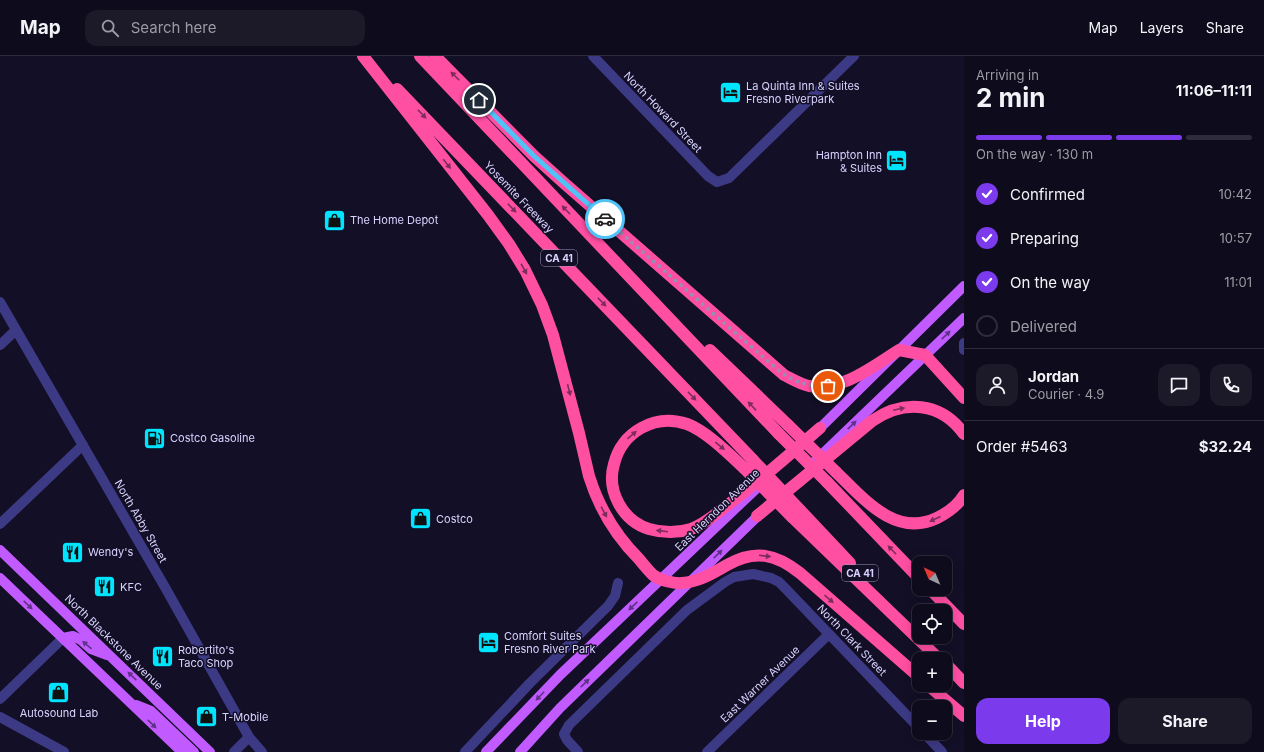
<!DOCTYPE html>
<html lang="en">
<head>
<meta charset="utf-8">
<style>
  body { margin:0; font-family:Inter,sans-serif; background:#1c1929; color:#f1f3f6; height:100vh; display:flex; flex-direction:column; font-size:15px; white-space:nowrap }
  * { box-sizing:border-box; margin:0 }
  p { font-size:13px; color:#9b9ba3 }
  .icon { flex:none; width:22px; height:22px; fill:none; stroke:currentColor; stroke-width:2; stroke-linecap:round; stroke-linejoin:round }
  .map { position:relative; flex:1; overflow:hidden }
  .sheet { display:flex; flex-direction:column; background:#0e0b1c; width:300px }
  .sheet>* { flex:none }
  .needle { width:26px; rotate:316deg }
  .controls { position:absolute; left:912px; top:500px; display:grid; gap:8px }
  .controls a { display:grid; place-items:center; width:40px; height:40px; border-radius:8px; background:#0e0b1c; box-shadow:0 2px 10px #0003,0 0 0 1px #2e2b3b; font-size:20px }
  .pin { position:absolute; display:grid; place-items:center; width:34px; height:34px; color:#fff; margin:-17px; border:2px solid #fff; border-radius:50%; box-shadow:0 1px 4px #0007 }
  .courier { position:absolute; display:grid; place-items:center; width:40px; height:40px; margin:-20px; border:3px solid #4fc3f7; border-radius:50%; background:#fff; color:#222; box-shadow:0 1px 5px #0007 }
  .summary em { font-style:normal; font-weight:700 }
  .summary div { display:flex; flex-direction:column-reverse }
  .summary { display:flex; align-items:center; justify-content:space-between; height:68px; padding:0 12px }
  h1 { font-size:26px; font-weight:700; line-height:30px }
  .bar { display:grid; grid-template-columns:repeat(4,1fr); gap:6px 4px; align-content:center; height:48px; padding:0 12px }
  .bar i { height:5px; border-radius:3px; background:#2e2b3b }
  .bar .on { background:#7c3aed }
  .bar p { grid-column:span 4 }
  .line { display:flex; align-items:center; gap:10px; padding:0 12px; border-top:1px solid #2e2b3b }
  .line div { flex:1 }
  .round { display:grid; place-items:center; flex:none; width:42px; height:42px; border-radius:12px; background:#1c1929 }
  ol { padding:0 12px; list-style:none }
  li { display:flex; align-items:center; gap:12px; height:44px }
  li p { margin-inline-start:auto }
  li .icon { padding:4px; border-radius:50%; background:#7c3aed; color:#fff; stroke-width:4 }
  li:last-child { color:#9b9ba3 }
  li i { width:22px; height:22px; border:2px solid #2e2b3b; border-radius:50% }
  .button { display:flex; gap:8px; margin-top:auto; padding:8px 12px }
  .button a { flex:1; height:46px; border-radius:12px; background:#7c3aed; color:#fff; font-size:16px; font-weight:700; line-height:46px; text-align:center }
  .button a+a { background:#1c1929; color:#f1f3f6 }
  header { display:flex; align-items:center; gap:24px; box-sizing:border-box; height:56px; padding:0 20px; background:#0e0b1c; border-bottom:1px solid #2e2b3b }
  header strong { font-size:19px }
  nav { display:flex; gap:22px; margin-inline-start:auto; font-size:14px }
  .search { width:280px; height:36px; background:#1c1929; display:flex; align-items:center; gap:10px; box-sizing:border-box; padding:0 14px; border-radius:12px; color:#9b9ba3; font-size:15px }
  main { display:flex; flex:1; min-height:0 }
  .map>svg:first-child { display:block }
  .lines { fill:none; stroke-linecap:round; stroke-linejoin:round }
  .minor { stroke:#3d3a85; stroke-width:10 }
  .major { stroke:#c25bff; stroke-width:10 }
  .highway { stroke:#ff4fa3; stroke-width:12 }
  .highway-bridge { stroke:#ff4fa3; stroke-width:12 }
  .oneway { fill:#7d2c5e }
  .oneway2 { fill:#623188 }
  .done { stroke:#948fb3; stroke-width:4; stroke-dasharray:0 7.2 }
  .route { stroke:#4fc3f7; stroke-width:5 }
  .labels { text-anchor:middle; stroke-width:3; stroke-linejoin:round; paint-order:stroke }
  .shield { fill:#130f26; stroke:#9e99be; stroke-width:1 }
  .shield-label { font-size:10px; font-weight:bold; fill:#d9d4ff }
  .poi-label { font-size:11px; fill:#d9d4ff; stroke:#130f26; text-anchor:start }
  .street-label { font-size:11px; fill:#d9d4ff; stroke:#130f26 }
</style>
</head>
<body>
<header>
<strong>Map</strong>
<div class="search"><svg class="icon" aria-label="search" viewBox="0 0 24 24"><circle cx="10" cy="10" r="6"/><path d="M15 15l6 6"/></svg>Search here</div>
<nav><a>Map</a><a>Layers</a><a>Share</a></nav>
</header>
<main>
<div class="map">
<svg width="964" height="696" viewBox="0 0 964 696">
  <rect width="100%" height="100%" fill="#130f26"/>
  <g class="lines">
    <path class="minor" d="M593,0L708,120L717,126L729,122L854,0
      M0,246L166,533L249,681L262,696
      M964,287V294
      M0,289L16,274
      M0,468L83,389
      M0,643L63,582
      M0,661L64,696
      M924,677L942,696
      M234,696L249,681
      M465,696L530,627L608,550L615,540L618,527
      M578,696L567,684L564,678L569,669L687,554L725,526L734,521L753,518L771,522L779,526L785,532L919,672
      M707,696L829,578"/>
    <path class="major" d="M815,377L964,230
      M815,405L964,262
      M0,494L210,696
      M0,522L182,696
      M63,582L73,580L81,584L91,593L107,599
      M136,649L151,655L194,696
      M486,696L560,619L758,431
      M520,696L560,652L763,455"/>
    <path class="highway" d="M363,0L488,159L509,188L525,214L542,249L553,279L579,377L589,420C599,452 615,479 639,503C643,508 648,514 653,519C660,524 674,528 682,527C699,526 713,517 727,509C755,493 776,498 800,517L919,621
      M420,0L779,378
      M435,0L534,100L564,127L784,319C792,323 800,328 809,330C843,335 872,311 899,294L925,299L964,342
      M397,33L753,404
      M710,294L788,369
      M744,412C729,398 706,375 687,368C655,357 622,376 614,408C606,435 623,465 649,473C663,477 678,477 691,473C705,468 717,457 729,448C761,424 790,398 820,372
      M836,416C863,442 895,482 937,462C947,457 958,449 964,439
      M827,426L919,522
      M800,454L850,507
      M757,460L872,365C904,343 941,346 964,378
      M792,461L939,603
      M930,533L964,568
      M945,607L964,627
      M928,629L964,660"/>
    <path class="highway-bridge" d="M788,369L836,416
      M779,378L827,426
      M753,404L800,454
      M744,412L792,461"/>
  </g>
  <defs><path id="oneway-solid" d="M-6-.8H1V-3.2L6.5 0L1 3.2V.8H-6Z"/></defs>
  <g class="oneway">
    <use href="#oneway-solid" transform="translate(455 20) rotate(-135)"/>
    <use href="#oneway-solid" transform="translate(422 58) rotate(46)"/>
    <use href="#oneway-solid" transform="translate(447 108) rotate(51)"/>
    <use href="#oneway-solid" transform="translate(512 152) rotate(46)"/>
    <use href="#oneway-solid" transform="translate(566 154) rotate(-134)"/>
    <use href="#oneway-solid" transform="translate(524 213) rotate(61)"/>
    <use href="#oneway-solid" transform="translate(602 246) rotate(46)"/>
    <use href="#oneway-solid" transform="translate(569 334) rotate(76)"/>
    <use href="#oneway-solid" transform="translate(692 340) rotate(46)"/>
    <use href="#oneway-solid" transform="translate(752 350) rotate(-133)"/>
    <use href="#oneway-solid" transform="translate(899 353) rotate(-12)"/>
    <use href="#oneway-solid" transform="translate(632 379) rotate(-41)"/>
    <use href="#oneway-solid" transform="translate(720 390) rotate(39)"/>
    <use href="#oneway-solid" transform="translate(604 456) rotate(62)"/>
    <use href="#oneway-solid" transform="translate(935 463) rotate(156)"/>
    <use href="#oneway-solid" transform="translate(662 475) rotate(-173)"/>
    <use href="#oneway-solid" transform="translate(892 494) rotate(-134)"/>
    <use href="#oneway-solid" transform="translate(765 500) rotate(7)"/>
    <use href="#oneway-solid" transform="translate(829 543) rotate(41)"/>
  </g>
  <g class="oneway2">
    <use href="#oneway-solid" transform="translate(946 279) rotate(-44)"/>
    <use href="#oneway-solid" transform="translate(852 369) rotate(-44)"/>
    <use href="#oneway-solid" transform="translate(718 498) rotate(-44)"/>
    <use href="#oneway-solid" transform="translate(28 549) rotate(44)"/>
    <use href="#oneway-solid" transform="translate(633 550) rotate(137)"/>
    <use href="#oneway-solid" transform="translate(87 589) rotate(-140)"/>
    <use href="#oneway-solid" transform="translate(132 620) rotate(-136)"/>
    <use href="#oneway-solid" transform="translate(585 627) rotate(-44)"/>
    <use href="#oneway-solid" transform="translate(540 640) rotate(134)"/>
    <use href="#oneway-solid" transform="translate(152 668) rotate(44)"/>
  </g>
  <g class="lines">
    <path class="done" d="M605,163L778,314C796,327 806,330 828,330"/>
    <path class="route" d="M479,44L534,100L605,163"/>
  </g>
  <defs>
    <symbol id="hotel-square" viewBox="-11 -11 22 22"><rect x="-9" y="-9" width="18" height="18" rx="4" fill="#00e5ff" stroke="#130f26"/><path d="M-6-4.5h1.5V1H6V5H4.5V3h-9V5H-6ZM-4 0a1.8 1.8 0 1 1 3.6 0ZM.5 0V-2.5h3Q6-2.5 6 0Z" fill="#111"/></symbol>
    <symbol id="shop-square" viewBox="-11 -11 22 22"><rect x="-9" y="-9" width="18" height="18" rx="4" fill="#00e5ff" stroke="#130f26"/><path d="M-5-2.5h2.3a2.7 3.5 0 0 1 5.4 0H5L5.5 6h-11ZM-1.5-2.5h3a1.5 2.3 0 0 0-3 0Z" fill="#111"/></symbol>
    <symbol id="fuel-square" viewBox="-11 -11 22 22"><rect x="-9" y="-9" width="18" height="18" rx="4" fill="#00e5ff" stroke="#130f26"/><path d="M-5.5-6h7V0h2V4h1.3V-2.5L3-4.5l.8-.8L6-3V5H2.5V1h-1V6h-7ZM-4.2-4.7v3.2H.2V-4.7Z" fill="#111"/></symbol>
    <symbol id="restaurant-square" viewBox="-11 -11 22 22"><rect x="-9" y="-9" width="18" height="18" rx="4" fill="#00e5ff" stroke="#130f26"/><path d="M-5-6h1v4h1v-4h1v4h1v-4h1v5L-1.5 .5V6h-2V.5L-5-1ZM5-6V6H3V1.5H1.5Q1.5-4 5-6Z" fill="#111"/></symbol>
  </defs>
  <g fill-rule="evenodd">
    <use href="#hotel-square" x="718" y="24" width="25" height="25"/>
    <use href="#hotel-square" x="884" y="92" width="25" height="25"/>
    <use href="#shop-square" x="322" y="152" width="25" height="25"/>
    <use href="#fuel-square" x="142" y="370" width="25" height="25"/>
    <use href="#shop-square" x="408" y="450" width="25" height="25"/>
    <use href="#restaurant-square" x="60" y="484" width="25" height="25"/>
    <use href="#restaurant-square" x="92" y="518" width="25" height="25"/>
    <use href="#hotel-square" x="476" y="574" width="25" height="25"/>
    <use href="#restaurant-square" x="150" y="588" width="25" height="25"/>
    <use href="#shop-square" x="46" y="624" width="25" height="25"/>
    <use href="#shop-square" x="194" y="648" width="25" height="25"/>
  </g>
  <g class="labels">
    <g class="shield">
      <rect x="541" y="194" width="36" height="16" rx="3"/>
      <rect x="842" y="509" width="36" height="16" rx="3"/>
    </g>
    <g class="shield-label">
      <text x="559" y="206">CA 41</text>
      <text x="860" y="521">CA 41</text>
    </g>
    <g class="poi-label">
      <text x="746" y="34">La Quinta Inn &amp; Suites<tspan x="746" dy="13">Fresno Riverpark</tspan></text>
      <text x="882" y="103" text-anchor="end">Hampton Inn<tspan x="882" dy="13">&amp; Suites</tspan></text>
      <text x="350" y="168">The Home Depot</text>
      <text x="170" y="386">Costco Gasoline</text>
      <text x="436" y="467">Costco</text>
      <text x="88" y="500">Wendy's</text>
      <text x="120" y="535">KFC</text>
      <text x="504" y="584">Comfort Suites<tspan x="504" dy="13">Fresno River Park</tspan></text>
      <text x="178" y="598">Robertito's<tspan x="178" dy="13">Taco Shop</tspan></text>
      <text x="59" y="661" text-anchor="middle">Autosound Lab</text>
      <text x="222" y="665">T-Mobile</text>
    </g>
    <g class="street-label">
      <text transform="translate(663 56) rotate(46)" y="4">North Howard Street</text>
      <text transform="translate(519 141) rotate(46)" y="4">Yosemite Freeway</text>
      <text transform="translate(717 454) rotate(-44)" y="4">East Herndon Avenue</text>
      <text transform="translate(141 465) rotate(60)" y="4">North Abby Street</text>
      <text transform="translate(852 584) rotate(46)" y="4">North Clark Street</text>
      <text transform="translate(114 586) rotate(44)" y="4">North Blackstone Avenue</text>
      <text transform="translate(760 628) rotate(-44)" y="4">East Warner Avenue</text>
    </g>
  </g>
</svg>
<div class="controls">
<a><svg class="needle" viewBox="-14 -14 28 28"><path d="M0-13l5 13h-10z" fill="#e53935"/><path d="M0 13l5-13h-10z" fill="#9b9ba3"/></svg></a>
<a><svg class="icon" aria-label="locate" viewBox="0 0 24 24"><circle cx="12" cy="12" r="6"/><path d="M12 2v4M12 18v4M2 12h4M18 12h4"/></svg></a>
<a>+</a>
<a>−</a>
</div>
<div class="pin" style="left:828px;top:330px;background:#ea580c"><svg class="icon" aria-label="bag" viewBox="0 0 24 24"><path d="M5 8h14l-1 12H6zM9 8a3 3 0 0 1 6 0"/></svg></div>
<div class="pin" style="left:479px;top:44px;background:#1f2937"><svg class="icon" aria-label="home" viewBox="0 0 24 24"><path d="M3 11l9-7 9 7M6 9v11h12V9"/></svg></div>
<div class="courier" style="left:605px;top:163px"><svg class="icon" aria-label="car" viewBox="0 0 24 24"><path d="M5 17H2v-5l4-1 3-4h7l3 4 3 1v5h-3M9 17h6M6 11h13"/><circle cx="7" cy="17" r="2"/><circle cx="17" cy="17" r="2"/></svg></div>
</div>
<section class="sheet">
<div class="summary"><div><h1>2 min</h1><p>Arriving in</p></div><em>11:06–11:11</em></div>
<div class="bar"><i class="on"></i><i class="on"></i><i class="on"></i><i></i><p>On the way · 130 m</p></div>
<ol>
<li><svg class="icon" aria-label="check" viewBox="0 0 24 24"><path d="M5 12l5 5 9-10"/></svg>Confirmed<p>10:42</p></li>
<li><svg class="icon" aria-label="check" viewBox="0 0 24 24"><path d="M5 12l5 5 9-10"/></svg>Preparing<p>10:57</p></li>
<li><svg class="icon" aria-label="check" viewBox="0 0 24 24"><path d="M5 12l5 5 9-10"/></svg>On the way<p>11:01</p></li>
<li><i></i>Delivered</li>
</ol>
<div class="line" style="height:72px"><a class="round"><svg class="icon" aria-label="person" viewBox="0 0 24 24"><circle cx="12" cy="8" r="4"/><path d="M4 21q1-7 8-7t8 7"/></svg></a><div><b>Jordan</b><p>Courier · 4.9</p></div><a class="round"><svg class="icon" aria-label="chat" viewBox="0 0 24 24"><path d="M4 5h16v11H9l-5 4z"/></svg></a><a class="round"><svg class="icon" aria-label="phone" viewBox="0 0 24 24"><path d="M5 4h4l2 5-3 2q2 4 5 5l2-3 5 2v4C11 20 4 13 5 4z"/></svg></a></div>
<div class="line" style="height:52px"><div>Order #5463</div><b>$32.24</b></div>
<div class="button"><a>Help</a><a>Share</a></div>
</section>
</main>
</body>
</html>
